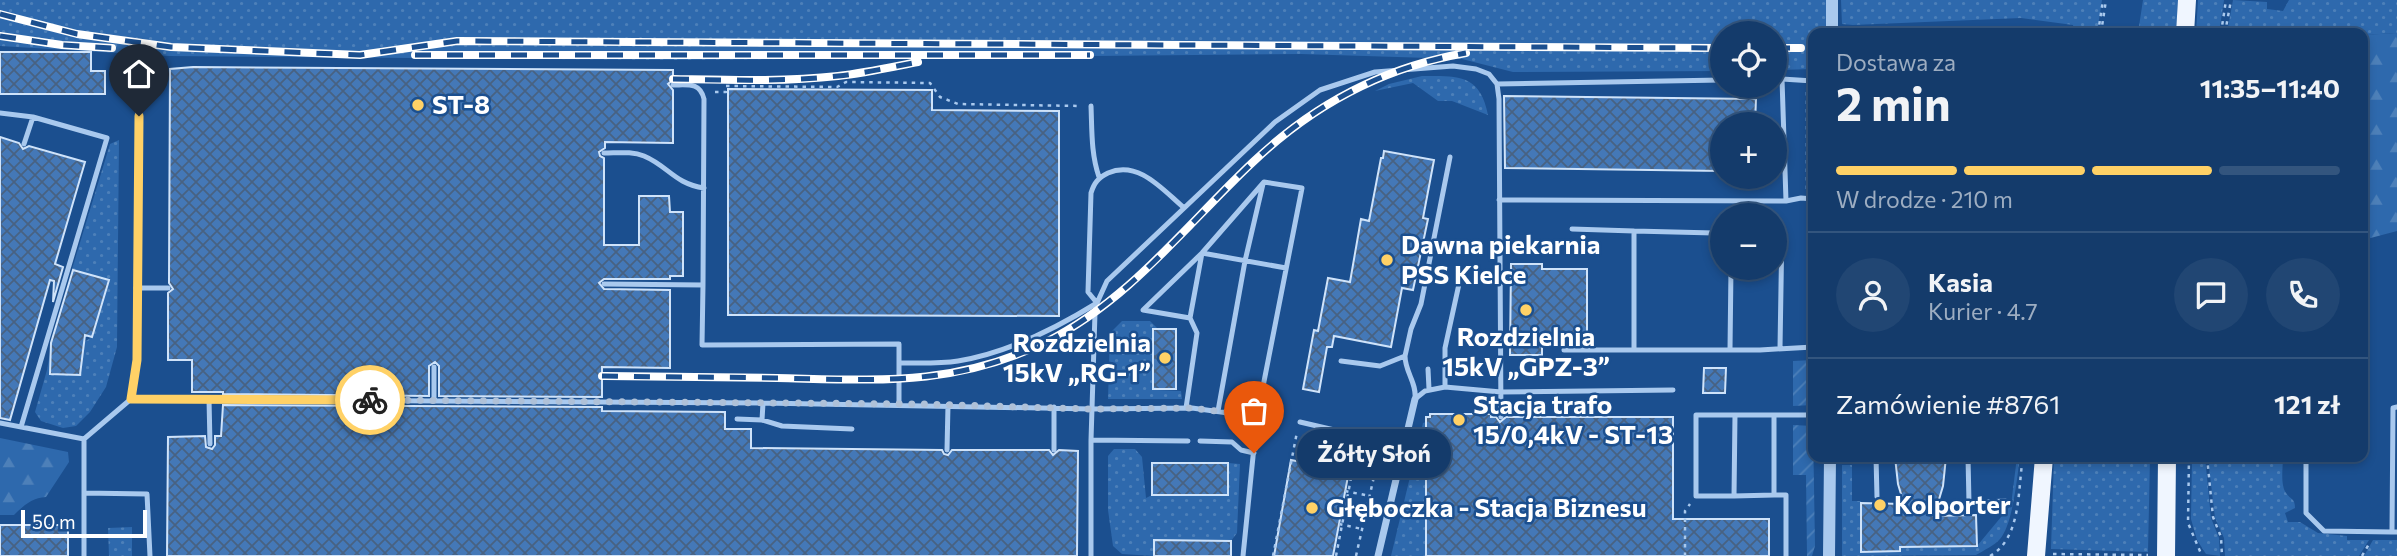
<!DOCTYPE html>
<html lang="pl">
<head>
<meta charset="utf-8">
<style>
  body { margin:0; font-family:Commissioner,sans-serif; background:#214673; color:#f1f3f6; height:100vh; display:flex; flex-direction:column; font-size:26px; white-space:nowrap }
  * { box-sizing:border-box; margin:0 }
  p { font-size:23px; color:#9dadc1 }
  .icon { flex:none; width:38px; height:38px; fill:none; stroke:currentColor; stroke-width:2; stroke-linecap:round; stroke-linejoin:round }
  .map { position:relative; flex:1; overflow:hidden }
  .sheet { position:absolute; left:1808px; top:28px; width:560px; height:434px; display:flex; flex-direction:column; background:#143b6b; border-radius:14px; box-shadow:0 4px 10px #0003,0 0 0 2px #33557e }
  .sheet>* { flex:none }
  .fabs { position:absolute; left:1710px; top:21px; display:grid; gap:14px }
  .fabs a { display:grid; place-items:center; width:77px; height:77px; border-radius:50%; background:#143b6b; box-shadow:0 4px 10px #0003,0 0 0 2px #33557e; font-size:35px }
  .scale { position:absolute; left:21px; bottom:18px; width:126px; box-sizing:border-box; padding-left:7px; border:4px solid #fff; border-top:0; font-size:19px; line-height:24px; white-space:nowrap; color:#fff; -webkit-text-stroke:5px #1b4f8f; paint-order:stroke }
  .pin { position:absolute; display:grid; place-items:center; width:60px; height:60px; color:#fff; margin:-72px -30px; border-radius:50% 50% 50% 0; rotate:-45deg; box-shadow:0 0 7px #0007 }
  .pin .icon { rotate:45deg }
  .courier { position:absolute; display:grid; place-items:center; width:70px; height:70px; margin:-35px; border:5px solid #ffd166; border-radius:50%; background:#fff; color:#222; box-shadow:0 2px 9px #0007 }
  .bubble { position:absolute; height:49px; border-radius:24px; background:#143b6b; box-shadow:0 4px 10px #0003,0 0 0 2px #33557e; font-size:23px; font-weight:700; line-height:49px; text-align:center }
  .headline em { font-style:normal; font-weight:700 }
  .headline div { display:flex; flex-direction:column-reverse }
  .headline { display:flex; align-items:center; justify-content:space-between; height:119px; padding:0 28px }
  h1 { font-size:46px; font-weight:700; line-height:52px }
  .bar { display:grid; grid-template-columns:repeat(4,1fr); gap:10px 7px; align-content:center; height:84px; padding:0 28px }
  .bar i { height:9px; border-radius:5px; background:#33557e }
  .bar .current { background:#ffd166 }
  .bar p { grid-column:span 4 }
  .line { display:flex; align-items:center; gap:18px; padding:0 28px; border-top:2px solid #33557e }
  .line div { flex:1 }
  .round { display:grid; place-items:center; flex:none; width:74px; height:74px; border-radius:37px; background:#214673 }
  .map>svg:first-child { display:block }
  .grass { fill:url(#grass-dots) }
  .forest { fill:url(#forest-firs) }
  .garden { fill:url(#garden-furrows) }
  .building { fill:url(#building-cross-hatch); stroke:#cfe3fa; stroke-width:2 }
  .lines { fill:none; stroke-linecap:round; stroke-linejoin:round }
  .path { stroke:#a9c9ee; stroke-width:2.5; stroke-dasharray:3.5 5; stroke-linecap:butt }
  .service { stroke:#a9c9ee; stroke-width:5 }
  .minor { stroke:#a9c9ee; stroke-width:7 }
  .tertiary { stroke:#a9c9ee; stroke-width:12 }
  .primary { stroke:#f0f6ff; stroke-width:18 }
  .rail-casing { stroke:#fff; stroke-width:8 }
  .rail { stroke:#1b4f8f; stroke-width:5; stroke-dasharray:16; stroke-linecap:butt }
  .done { stroke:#afc1d8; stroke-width:7; stroke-dasharray:0 12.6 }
  .route { stroke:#ffd166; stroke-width:9 }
  .poi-dot { fill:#ffd166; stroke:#1b4f8f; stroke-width:2.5 }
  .labels { text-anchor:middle; stroke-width:5; stroke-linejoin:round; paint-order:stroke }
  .poi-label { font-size:26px; font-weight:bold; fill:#fff; stroke:#1b4f8f; text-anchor:start }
</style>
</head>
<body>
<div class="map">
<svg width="2397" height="556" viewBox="0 0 2397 556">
  <defs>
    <pattern id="grass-dots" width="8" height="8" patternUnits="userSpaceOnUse" patternTransform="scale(1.75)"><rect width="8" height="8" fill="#2e69ad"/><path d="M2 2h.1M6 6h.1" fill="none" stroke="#4d80b9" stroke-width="1.8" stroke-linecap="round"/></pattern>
    <pattern id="forest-firs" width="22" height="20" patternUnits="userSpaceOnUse" patternTransform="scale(1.75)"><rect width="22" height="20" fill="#2e69ad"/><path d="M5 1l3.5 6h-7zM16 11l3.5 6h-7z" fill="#4d80b9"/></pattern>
    <pattern id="garden-furrows" width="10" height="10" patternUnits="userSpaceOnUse" patternTransform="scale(1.75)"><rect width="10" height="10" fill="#2e69ad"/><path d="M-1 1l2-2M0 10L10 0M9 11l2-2" fill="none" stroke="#4d80b9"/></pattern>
    <pattern id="building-cross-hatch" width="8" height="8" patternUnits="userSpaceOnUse" patternTransform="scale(1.75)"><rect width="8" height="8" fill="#4478b7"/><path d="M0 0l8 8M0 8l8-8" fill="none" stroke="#486282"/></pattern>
  </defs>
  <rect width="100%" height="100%" fill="#1b4f8f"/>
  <path class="grass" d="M0,0H1826V33H1813V69L1775,70L1774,33H1722V71L1513,72L1462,59L1301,54L680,60L170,56L0,46Z
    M1841,0H2102L2097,33H2074L2073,25L2021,18L1853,25L1842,24Z
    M2143,0H2178L2176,33H2138Z
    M2198,0H2224L2219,33H2196Z
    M2233,0L2267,2V9L2283,11L2289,0H2397V33L2363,35L2362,33H2227Z
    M1422,76C1457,76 1480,73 1488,115L1452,101H1438L1413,83L1375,91L1389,84Z
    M119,140L117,347L106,387L90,412L76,426L63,428L41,421L35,412L47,370L52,341L51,374L80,375L84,342L92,337L109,280L72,269L110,144Z
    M1122,321H1150L1158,329L1157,390L1181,391L1182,399H1108L1110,333Z
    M1426,422V556H1391L1423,423Z
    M1114,449H1135L1142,457L1146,498L1152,495H1228V463L1240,464L1237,533L1231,541L1155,540L1154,556L1122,554L1113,546L1108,510V456Z
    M2017,457H2020C2017,477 2013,524 2000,539C1994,546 1984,550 1976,555L1842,556V465H1852V501H1861V552L1900,551V547L1977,546L2011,505Z
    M2054,457H2150L2148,552L2051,549Z
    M2192,457H2205L2211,518L2219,538L2220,556L2206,554L2197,540L2191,519Z
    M2209,457H2283C2283,467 2280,484 2286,493C2291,500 2295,498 2295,508L2285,513L2288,522H2300L2318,533L2347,536V540H2369L2359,556H2225L2224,538L2215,518L2209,467Z
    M132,527V556H109L108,528Z
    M2373,540H2397V556H2364Z"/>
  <path class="forest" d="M2397,33V231L2363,240V35Z
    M0,438L68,452L69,462L46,497C32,498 24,505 14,515H0Z"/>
  <path class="garden" d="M1813,360V405L1793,406V361Z
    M1793,425L1813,426L1815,546L1812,556H1807L1806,475H1793Z"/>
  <path class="building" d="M0,52H91V71H105V94H0Z
    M193,67L673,70V80L668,84L673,90V143L605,142V148L599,152L600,156L604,158V245H639V196H669L670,212H683V276H670V279H604L599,283L604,289L670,290V368L602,367V397L439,396V366L435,362L429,366V396L223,394V392H192V360H168V293L173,289L169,283L170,69Z
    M728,89L932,90V110L1059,111V316L728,315Z
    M1504,96L1756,99L1755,124H1722V171L1505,168Z
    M0,137L19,143L23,149L29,146L85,162L55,264L63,267L53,302L54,281L50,280L10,420L0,418Z
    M1384,151L1434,160L1423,218L1428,219L1413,290L1402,288L1391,347L1334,336L1332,347H1327L1319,392L1303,389L1314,330L1318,331L1328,278L1350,282L1361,219L1369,221L1381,158H1383Z
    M1511,264H1542V269H1587V341H1542V355H1510Z
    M73,270L109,280L92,337L85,335L80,375L50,374L51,343Z
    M1153,329H1176V389H1153Z
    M1704,368H1726L1725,393H1703Z
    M223,405L602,407V411L725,412V429H751V448L942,450L944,454L948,455L952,450H1049L1053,455L1059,450L1078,451L1077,556H167L168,437L205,436L206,447L212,449L215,445V436H221Z
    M1430,414H1491V417H1496L1500,422L1506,417H1673V519H1769V556H1426V417H1430Z
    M1895,457H1946L1943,486L1934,516L1976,515L1977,546L1900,547V551L1861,552V503L1904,504L1898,484Z
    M1291,460L1349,471L1333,556H1274Z
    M1152,463H1228V495H1152Z
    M0,525H68V556H0Z
    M1154,540L1231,541V556H1154Z"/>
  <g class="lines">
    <path class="path" d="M2098,33L2103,0
      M2101,33L2106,0
      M2221,33L2226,0
      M2225,33L2231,0
      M715,92H726V86L837,87L846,82L930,83L940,97L958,104L1081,106
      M1807,189V91
      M2189,457L2188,523L2202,556
      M2207,457L2213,517L2221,537L2222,556
      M1843,460H1865
      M1885,460L1895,459
      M1349,472L1359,475L1364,447
      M1345,491L1370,496
      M1339,524L1362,529
      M2053,554L2148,555
      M1273,556L1297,432
      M1336,556L1352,473
      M1356,556L1380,450
      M1685,556V511L1690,504
      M1990,556C2020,539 2018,494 2022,464
      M2362,556L2369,544"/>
    <path class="service" d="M1813,81L1782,79L1786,201L1801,198L1813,199
      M1497,84L1722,80
      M673,85C688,85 700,82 704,99L703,285
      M1091,106C1092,130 1091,154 1099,177
      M0,113L33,117L107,138L21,427
      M24,144L33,117
      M604,153C618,153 632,151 644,156C668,166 675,184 704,188
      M1499,200L1786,201
      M1572,229L1634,231
      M604,284L703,285L702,345L899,344V404
      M136,288H168
      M1190,318L1143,310L1202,253L1264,182L1302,188L1257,417L1243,556
      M1780,348L1782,226
      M1730,349L1731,268
      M1564,350H1760L1813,347
      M1634,350V231L1714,233L1722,236
      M1405,356C1405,372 1417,383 1415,399
      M1341,361L1380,366L1405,356L1411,329L1421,304L1450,157
      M899,363C919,363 939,364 958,361C1008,353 1055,329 1097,303L1088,292L1091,193C1094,183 1098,178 1108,173C1138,160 1162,189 1183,207
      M434,367V401
      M1428,369L1429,389
      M1445,387V348L1459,284
      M131,399L763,403L1092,409L1192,408L1257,417
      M209,399L210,444
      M1415,399L1425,391L1445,387L1501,392L1673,390
      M1054,407V450
      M2397,407L2393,408L2392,532H2397
      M1186,408L1197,333L1190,318L1202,253L1286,268
      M1218,411L1245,261L1263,184
      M1774,416V495L1734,496L1735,415H1813
      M737,419L762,420L763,403
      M762,420L782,426L852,429
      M1300,422L1403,446
      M0,423L84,439V556
      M84,439L131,399L137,360L138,73
      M1091,440L1188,441
      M1200,441L1232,442L1241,450L1254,453
      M947,450L948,405
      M1876,457L1877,497
      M1968,457L1969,503L2005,501
      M2306,457V513L2324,531L2392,532
      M1968,460H2011
      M84,493L147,494L150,556
      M1774,495H1786V556
      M1734,496H1696V415H1735
      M1091,556V440L1095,313L1097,303L1107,281L1275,122L1320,90L1375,72L1453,66L1476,69L1489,74L1497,84L1499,99L1501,417"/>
    <path class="minor" d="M1378,556L1415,399"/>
    <path class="tertiary" d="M1832,33V0
      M1829,556L1830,457"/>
    <path class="primary" d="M2185,33L2187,0
      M2036,556L2044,457
      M2166,556L2167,457"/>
    <defs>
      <path id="rail" d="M0,14L77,34L171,47L360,55L457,41L1722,48
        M0,36L62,45L112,48
        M1774,48H1801
        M415,55H1090
        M673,79C728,80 783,82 838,76C865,73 892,67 918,62
        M602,376C660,377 718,377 777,378C875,380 954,387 1046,342C1130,300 1186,225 1253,162C1313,105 1384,67 1466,53"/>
    </defs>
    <use href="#rail" class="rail-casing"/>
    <use href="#rail" class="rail"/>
  </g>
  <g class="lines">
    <path class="done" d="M370,400L923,404L1092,409L1192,408L1257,416L1254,453"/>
    <path class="route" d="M139,116L137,360L131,399L370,400"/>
  </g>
  <g class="poi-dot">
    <circle cx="418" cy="105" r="7"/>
    <circle cx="1387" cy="260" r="7"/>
    <circle cx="1526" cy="310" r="7"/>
    <circle cx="1165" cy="358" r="7"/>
    <circle cx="1459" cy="420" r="7"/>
    <circle cx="1880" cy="505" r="7"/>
    <circle cx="1312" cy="508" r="7"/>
  </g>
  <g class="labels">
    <g class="poi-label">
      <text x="432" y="114">ST-8</text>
      <text x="1401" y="254">Dawna piekarnia<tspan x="1401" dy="30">PSS Kielce</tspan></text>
      <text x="1526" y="346" text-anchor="middle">Rozdzielnia<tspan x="1526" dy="30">15kV „GPZ-3”</tspan></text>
      <text x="1151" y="352" text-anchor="end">Rozdzielnia<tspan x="1151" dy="30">15kV „RG-1”</tspan></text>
      <text x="1473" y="414">Stacja trafo<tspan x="1473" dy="30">15/0,4kV - ST-13</tspan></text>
      <text x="1894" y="514">Kolporter</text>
      <text x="1326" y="517">Głęboczka - Stacja Biznesu</text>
    </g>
  </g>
</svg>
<div class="fabs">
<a><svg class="icon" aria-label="locate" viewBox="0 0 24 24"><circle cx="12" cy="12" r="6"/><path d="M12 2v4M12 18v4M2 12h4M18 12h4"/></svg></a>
<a>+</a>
<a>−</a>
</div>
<div class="scale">50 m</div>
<div class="pin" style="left:1254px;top:453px;background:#ea580c"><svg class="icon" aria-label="bag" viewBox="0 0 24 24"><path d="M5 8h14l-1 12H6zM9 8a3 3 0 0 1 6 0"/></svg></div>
<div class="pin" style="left:139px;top:116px;background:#1f2937"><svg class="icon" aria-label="home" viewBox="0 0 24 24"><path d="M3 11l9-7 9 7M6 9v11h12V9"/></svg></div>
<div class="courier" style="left:370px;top:400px"><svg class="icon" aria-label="bike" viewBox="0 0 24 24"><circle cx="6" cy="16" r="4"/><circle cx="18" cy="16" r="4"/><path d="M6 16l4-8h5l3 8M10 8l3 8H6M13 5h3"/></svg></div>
<div class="bubble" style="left:1297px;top:429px;width:154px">Żółty Słoń</div>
<section class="sheet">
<div class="headline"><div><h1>2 min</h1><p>Dostawa za</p></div><em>11:35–11:40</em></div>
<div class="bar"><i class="current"></i><i class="current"></i><i class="current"></i><i></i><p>W drodze · 210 m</p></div>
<div class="line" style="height:126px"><a class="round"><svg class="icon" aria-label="person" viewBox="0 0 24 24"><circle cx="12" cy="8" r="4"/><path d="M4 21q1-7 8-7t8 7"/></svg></a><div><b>Kasia</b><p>Kurier · 4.7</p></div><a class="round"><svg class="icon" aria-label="chat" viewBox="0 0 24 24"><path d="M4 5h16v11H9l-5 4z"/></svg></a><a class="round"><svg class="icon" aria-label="phone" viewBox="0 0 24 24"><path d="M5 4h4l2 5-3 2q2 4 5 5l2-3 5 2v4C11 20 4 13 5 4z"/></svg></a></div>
<div class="line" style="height:91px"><div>Zamówienie #8761</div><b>121 zł</b></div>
</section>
</div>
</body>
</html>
